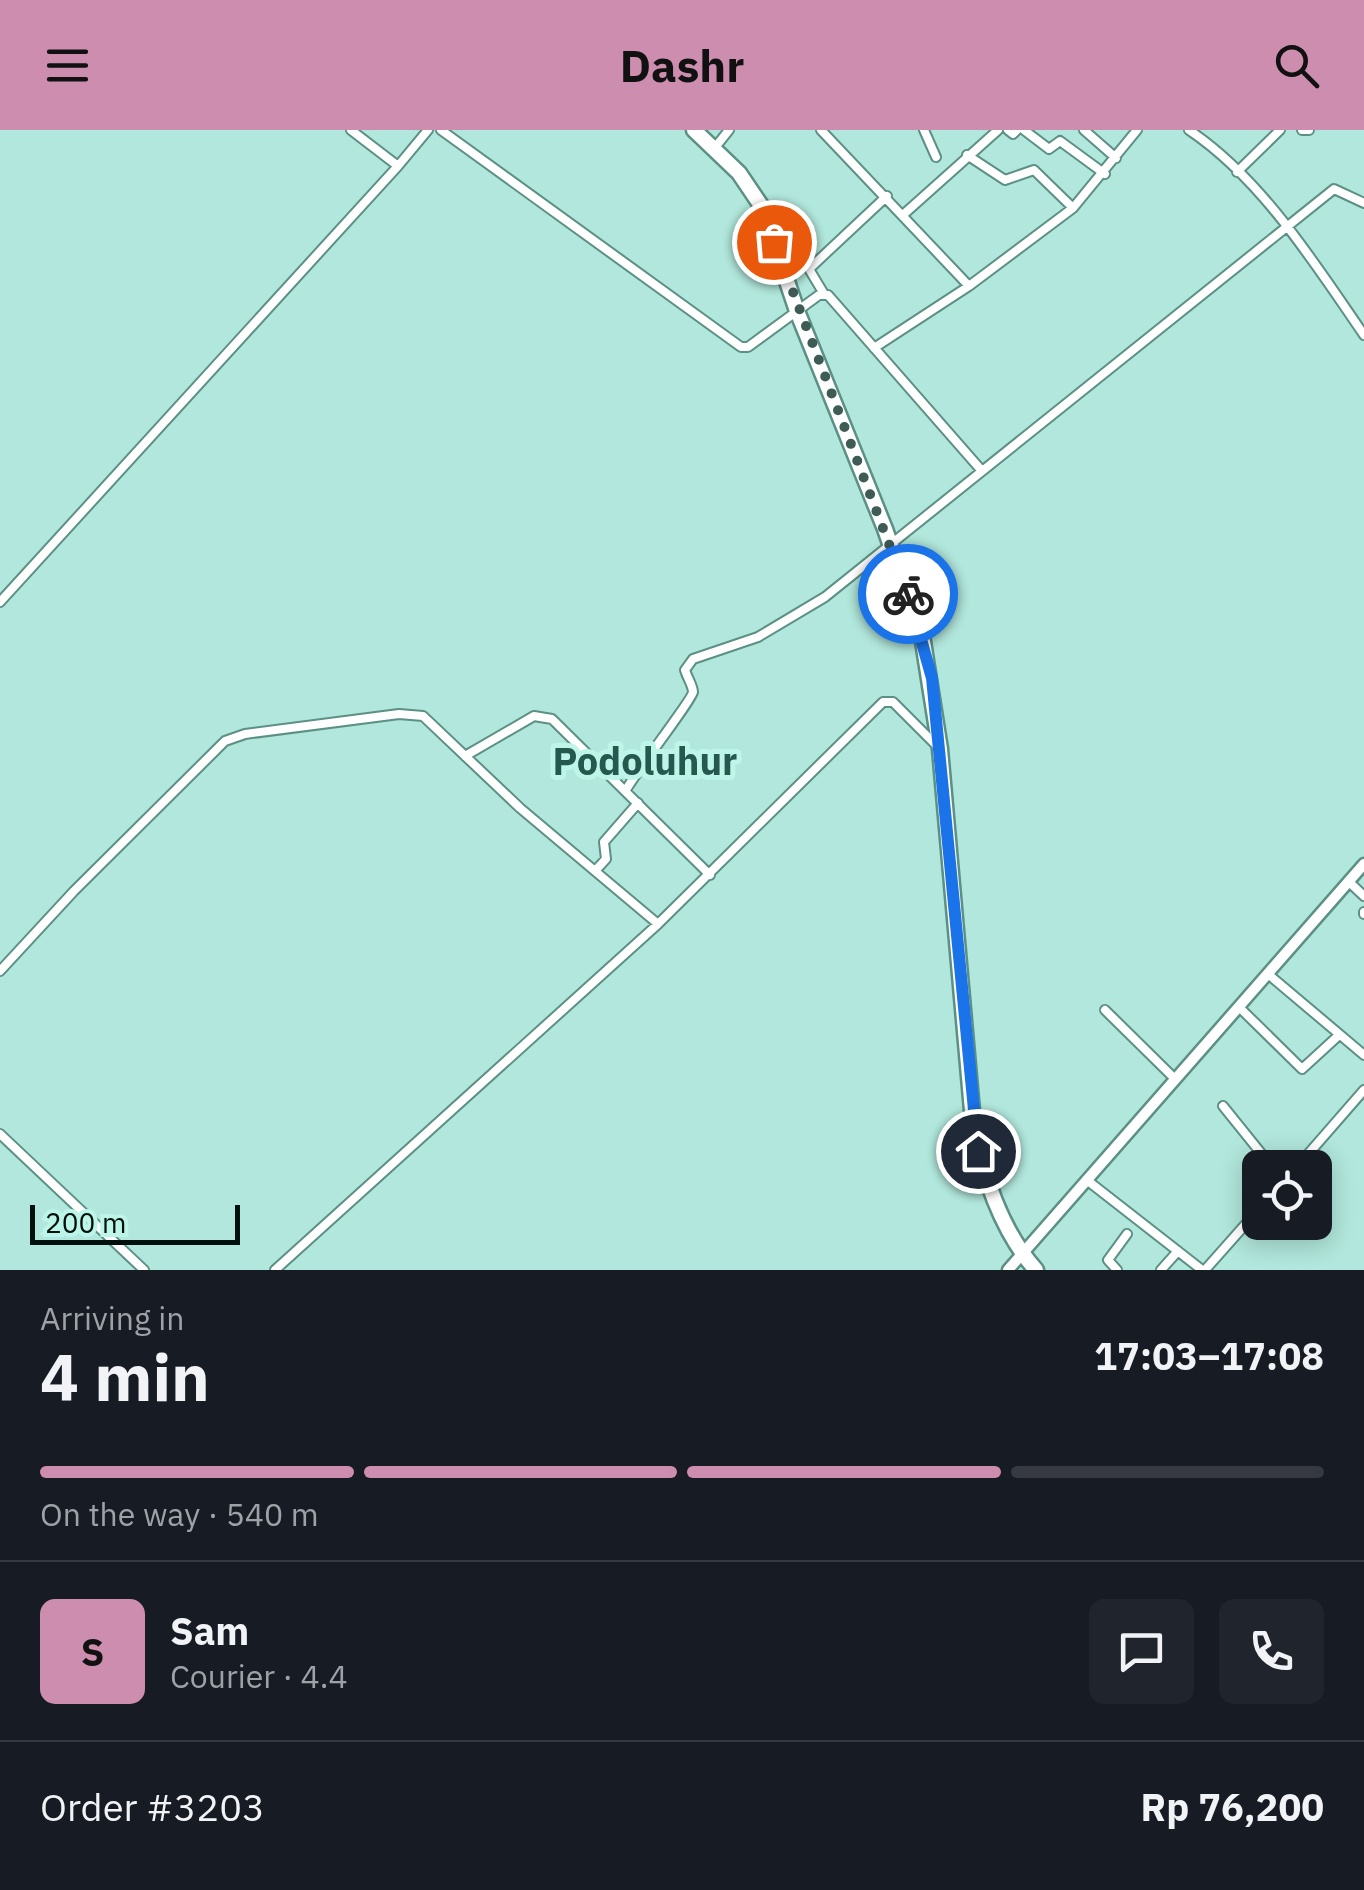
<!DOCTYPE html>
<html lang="en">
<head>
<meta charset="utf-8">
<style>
  body { margin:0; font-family:"IBM Plex Sans",sans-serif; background:#20242c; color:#f1f3f6; height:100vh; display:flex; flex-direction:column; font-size:38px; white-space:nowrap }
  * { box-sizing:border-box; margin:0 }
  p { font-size:32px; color:#9ea1a6 }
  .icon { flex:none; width:55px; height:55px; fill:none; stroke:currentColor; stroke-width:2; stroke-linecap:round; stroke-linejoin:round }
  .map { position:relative; height:1140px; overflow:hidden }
  .panel { display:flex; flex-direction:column; background:#171b24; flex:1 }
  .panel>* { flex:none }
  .fabs { position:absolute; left:1242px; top:1020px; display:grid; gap:20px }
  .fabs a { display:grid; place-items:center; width:90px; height:90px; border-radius:15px; background:#171b24; box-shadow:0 5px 25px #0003; font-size:50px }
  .scale { position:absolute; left:30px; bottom:25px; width:210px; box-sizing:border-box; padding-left:10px; border:5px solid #00110d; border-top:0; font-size:28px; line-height:35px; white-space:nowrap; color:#00110d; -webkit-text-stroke:8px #bef5e9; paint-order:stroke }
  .pin { position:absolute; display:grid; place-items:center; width:85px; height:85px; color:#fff; margin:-42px; border:5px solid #fff; border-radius:50%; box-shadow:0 2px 10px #0007 }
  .courier { position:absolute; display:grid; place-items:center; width:100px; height:100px; margin:-50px; border:8px solid #1a73e8; border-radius:50%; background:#fff; color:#222; box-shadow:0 2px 12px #0007 }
  .head em { font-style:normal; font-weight:800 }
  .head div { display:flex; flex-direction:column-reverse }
  .head { display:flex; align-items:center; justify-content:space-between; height:170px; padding:0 40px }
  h1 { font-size:65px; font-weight:800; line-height:75px }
  .bar { display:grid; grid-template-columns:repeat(4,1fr); gap:15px 10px; align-content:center; height:120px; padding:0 40px }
  .bar i { height:12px; border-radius:8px; background:#363941 }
  .bar .selected { background:#cd8dae }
  .bar p { grid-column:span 4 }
  .line { display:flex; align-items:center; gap:25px; padding:0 40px; border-top:2px solid #363941 }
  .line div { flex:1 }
  .round { display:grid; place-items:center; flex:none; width:105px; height:105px; border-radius:15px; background:#20242c }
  header { display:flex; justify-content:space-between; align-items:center; height:130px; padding:0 40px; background:#cd8dae; color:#111; font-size:45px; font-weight:800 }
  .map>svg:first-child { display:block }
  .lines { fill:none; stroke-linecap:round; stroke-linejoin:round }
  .street-casing { stroke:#5c9085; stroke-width:12 }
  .secondary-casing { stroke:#5c9085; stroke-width:15 }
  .highway-casing { stroke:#5c9085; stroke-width:19 }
  .street { stroke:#fff; stroke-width:8 }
  .secondary { stroke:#fff; stroke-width:10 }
  .highway { stroke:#fff; stroke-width:14 }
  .done { stroke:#3e5c55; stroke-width:10; stroke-dasharray:0 18 }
  .route { stroke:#1a73e8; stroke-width:12 }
  .labels { text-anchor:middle; stroke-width:10; stroke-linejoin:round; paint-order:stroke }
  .quarter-label { font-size:38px; font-weight:bold; fill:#25584f; stroke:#bef5e9 }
</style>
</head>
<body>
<header><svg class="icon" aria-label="menu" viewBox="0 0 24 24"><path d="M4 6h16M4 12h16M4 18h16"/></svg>Dashr<svg class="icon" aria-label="search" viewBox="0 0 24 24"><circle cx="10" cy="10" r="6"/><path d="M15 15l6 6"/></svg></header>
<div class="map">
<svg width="1364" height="1140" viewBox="0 0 1364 1140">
  <rect width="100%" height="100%" fill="#b1e7dc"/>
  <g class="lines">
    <defs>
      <path id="street" d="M351,0L398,36L428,0
        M441,0L741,217H748L819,165H828L982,341
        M821,0L969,156L1073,78L1137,0
        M924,0L936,27
        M1008,0L1013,4L1017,0
        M1024,0L1049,19L1060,11L1105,44
        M1084,0L1116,28
        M1189,0C1262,49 1315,134 1364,205
        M1302,0H1309
        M713,20L729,0
        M967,25L1005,50L1034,40L1073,78
        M1237,42L1280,0
        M904,84L998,0
        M824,164L809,139L887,66
        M874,218L969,156
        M0,472L398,36
        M465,626L534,586L552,589L710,745
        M626,660C635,643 692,570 693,562C693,556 687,547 685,540L693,529L758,507L825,467L1334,59L1364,73
        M595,741L606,729L604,712L638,673
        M1348,751L1364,766
        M1364,782V784
        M0,841L74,761L225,611L245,604L399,584L423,586L520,678L658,794
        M1268,844L1364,925
        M1239,877L1302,939L1338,906
        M1105,880L1174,948
        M1223,976L1273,1038
        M0,1004L144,1140
        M1296,1038L1364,960
        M1088,1051L1202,1140
        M275,1140L658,794L883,572H893L937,616
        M1117,1140L1108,1130L1127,1104
        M1161,1140L1178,1121
        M1205,1140L1260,1078"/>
      <path id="secondary" d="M1008,1140L1364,734"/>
      <path id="highway" d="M694,0L739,43L762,77L797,181L885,399L922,505L940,619L973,992C982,1043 1001,1101 1036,1140"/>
    </defs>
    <use href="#street" class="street-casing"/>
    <use href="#secondary" class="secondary-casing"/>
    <use href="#highway" class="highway-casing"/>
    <use href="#street" class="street"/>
    <use href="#secondary" class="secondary"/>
    <use href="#highway" class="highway"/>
  </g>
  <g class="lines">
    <path class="done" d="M774,112L908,464"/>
    <path class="route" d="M908,464L932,548L978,1021"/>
  </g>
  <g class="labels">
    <g class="quarter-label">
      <text x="645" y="645">Podoluhur</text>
    </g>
  </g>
</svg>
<div class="fabs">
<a><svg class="icon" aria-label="locate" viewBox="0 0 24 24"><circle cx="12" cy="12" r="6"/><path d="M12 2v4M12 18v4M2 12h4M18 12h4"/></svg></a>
</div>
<div class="scale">200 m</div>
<div class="pin" style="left:774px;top:112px;background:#ea580c"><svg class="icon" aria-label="bag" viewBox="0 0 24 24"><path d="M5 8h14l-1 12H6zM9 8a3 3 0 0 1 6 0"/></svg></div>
<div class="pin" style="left:978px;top:1021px;background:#1f2937"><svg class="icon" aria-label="home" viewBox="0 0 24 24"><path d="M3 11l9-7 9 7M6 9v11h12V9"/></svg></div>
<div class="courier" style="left:908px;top:464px"><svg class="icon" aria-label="bike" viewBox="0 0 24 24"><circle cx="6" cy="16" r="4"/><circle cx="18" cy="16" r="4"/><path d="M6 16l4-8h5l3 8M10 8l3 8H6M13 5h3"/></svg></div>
</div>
<section class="panel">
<div class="head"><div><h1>4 min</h1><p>Arriving in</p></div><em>17:03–17:08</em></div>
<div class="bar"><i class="selected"></i><i class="selected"></i><i class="selected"></i><i></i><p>On the way · 540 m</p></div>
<div class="line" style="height:180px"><b class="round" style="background:#cd8dae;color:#111">S</b><div><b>Sam</b><p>Courier · 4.4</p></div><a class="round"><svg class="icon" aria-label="chat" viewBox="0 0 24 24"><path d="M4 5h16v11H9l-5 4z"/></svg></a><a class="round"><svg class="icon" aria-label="phone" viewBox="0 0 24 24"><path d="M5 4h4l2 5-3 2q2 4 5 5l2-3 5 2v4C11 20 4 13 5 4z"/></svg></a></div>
<div class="line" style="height:130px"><div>Order #3203</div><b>Rp 76,200</b></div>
</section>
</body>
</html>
